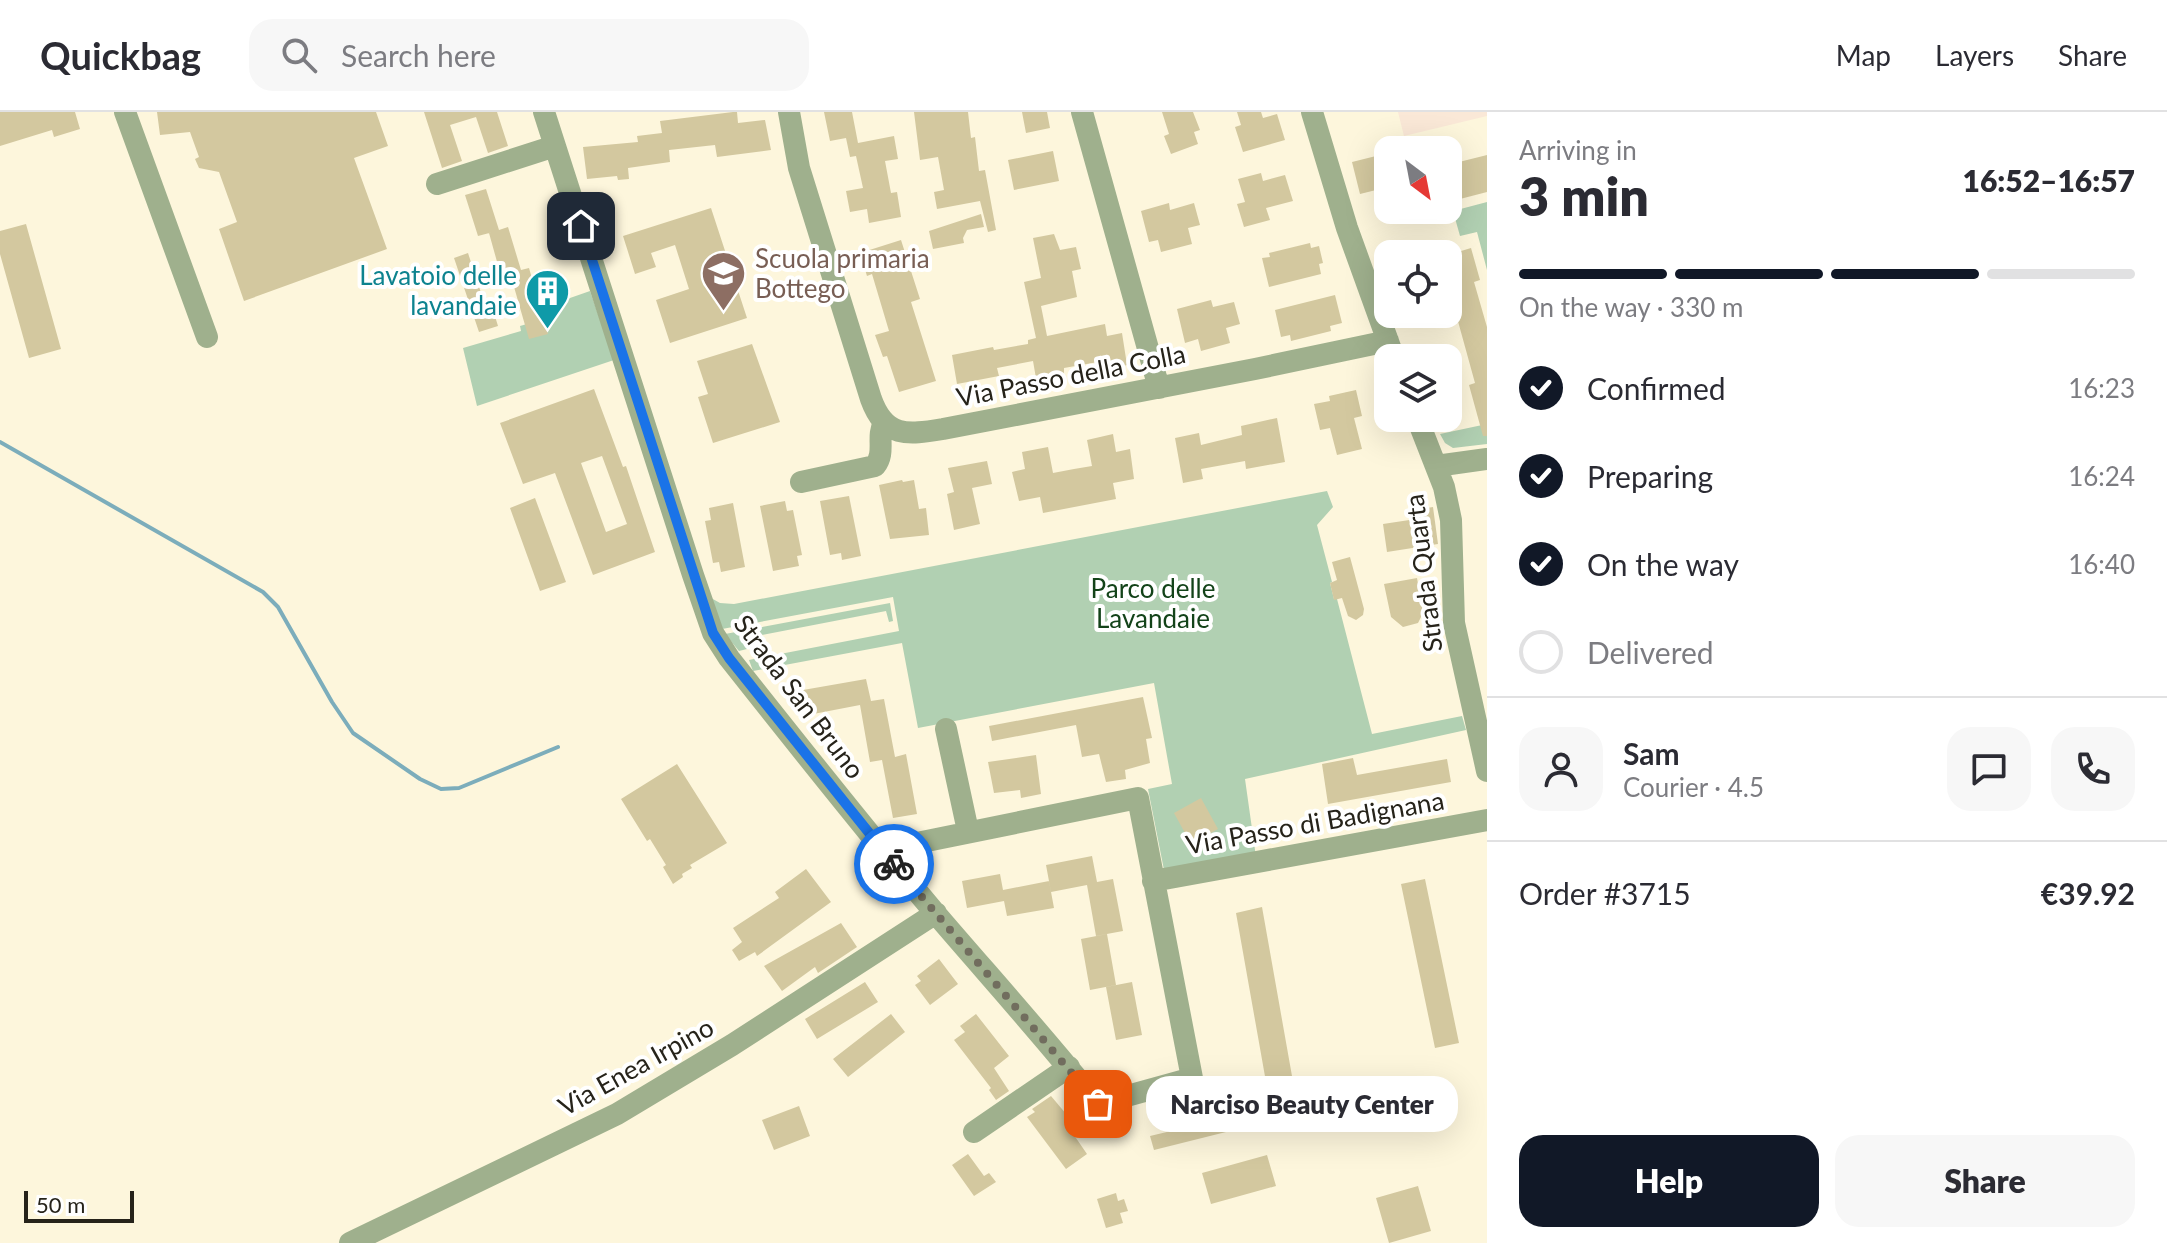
<!DOCTYPE html>
<html lang="en">
<head>
<meta charset="utf-8">
<style>
  body { margin:0; font-family:Lato,sans-serif; background:#f7f7f7; color:#2b2b33; height:100vh; display:flex; flex-direction:column; font-size:30px; white-space:nowrap }
  * { box-sizing:border-box; margin:0 }
  p { font-size:26px; color:#7c7c81 }
  .icon { flex:none; width:44px; height:44px; fill:none; stroke:currentColor; stroke-width:2; stroke-linecap:round; stroke-linejoin:round }
  .map { position:relative; flex:1; overflow:hidden }
  .sheet { display:flex; flex-direction:column; background:#fff; width:680px }
  .sheet>* { flex:none }
  .needle { width:52px; rotate:148deg }
  .controls { position:absolute; left:1374px; top:24px; display:grid; gap:16px }
  .controls a { display:grid; place-items:center; width:88px; height:88px; border-radius:16px; background:#fff; box-shadow:0 8px 32px #0002; font-size:40px }
  .scale { position:absolute; left:24px; bottom:20px; width:110px; box-sizing:border-box; padding-left:8px; border:4px solid #26231a; border-top:0; font-size:22px; line-height:28px; white-space:nowrap; color:#26231a; -webkit-text-stroke:6px #fff; paint-order:stroke }
  .pin { position:absolute; display:grid; place-items:center; width:68px; height:68px; color:#fff; margin:-34px; border-radius:16px; box-shadow:0 4px 12px #0006 }
  .courier { position:absolute; display:grid; place-items:center; width:80px; height:80px; margin:-40px; border:6px solid #1a73e8; border-radius:50%; background:#fff; color:#222; box-shadow:0 2px 10px #0007 }
  .bubble { position:absolute; height:56px; border-radius:24px; background:#fff; box-shadow:0 8px 32px #0002; font-size:26px; font-weight:800; line-height:56px; text-align:center }
  .summary em { font-style:normal; font-weight:800 }
  .summary div { display:flex; flex-direction:column-reverse }
  .summary { display:flex; align-items:center; justify-content:space-between; height:136px; padding:0 32px }
  h1 { font-size:52px; font-weight:800; line-height:60px }
  .bar { display:grid; grid-template-columns:repeat(4,1fr); gap:12px 8px; align-content:center; height:96px; padding:0 32px }
  .bar i { height:10px; border-radius:6px; background:#e1e1e2 }
  .bar .active { background:#111827 }
  .bar p { grid-column:span 4 }
  .line { display:flex; align-items:center; gap:20px; padding:0 32px; border-top:2px solid #e1e1e2 }
  .line div { flex:1 }
  .round { display:grid; place-items:center; flex:none; width:84px; height:84px; border-radius:24px; background:#f7f7f7 }
  ol { padding:0 32px; list-style:none }
  li { display:flex; align-items:center; gap:24px; height:88px }
  li p { margin-inline-start:auto }
  li .icon { padding:8px; border-radius:50%; background:#111827; color:#fff; stroke-width:4 }
  li:last-child { color:#7c7c81 }
  li i { width:44px; height:44px; border:4px solid #e1e1e2; border-radius:50% }
  .cta { display:flex; gap:16px; margin-top:auto; padding:16px 32px }
  .cta a { flex:1; height:92px; border-radius:24px; background:#111827; color:#fff; font-size:32px; font-weight:800; line-height:92px; text-align:center }
  .cta a+a { background:#f7f7f7; color:#2b2b33 }
  header { display:flex; align-items:center; gap:48px; box-sizing:border-box; height:112px; padding:0 40px; background:#fff; border-bottom:2px solid #e1e1e2 }
  header strong { font-size:38px }
  nav { display:flex; gap:44px; margin-inline-start:auto; font-size:28px }
  .search { width:560px; height:72px; background:#f7f7f7; display:flex; align-items:center; gap:20px; box-sizing:border-box; padding:0 28px; border-radius:24px; color:#7c7c81; font-size:30px }
  main { display:flex; flex:1; min-height:0 }
  .map>svg:first-child { display:block }
  .commercial { fill:#fae8d7 }
  .green { fill:#b1d0b2 }
  .lines { fill:none; stroke-linecap:round; stroke-linejoin:round }
  .stream { stroke:#7cadbb; stroke-width:4 }
  .building { fill:#d3c89f; fill-rule:evenodd }
  .minor { stroke:#9fb08d; stroke-width:22 }
  .done { stroke:#716d5e; stroke-width:8; stroke-dasharray:0 14.4 }
  .route { stroke:#1a73e8; stroke-width:10 }
  .labels { text-anchor:middle; stroke-width:8; stroke-linejoin:round; paint-order:stroke }
  .education-label { font-size:26px; fill:#785e54; stroke:#fff; text-anchor:start }
  .culture-label { font-size:26px; fill:#0d838f; stroke:#fff; text-anchor:end }
  .street-label { font-size:26px; fill:#26231a; stroke:#fff }
  .park-label { font-size:26px; fill:#134319; stroke:#fff }
</style>
</head>
<body>
<header>
<strong>Quickbag</strong>
<div class="search"><svg class="icon" aria-label="search" viewBox="0 0 24 24"><circle cx="10" cy="10" r="6"/><path d="M15 15l6 6"/></svg>Search here</div>
<nav><a>Map</a><a>Layers</a><a>Share</a></nav>
</header>
<main>
<div class="map">
<svg width="1487" height="1131" viewBox="0 0 1487 1131">
  <rect width="100%" height="100%" fill="#fdf6dc"/>
  <path class="commercial" d="M1398,0H1487V4L1404,24Z"/>
  <path class="green" d="M1487,90V158L1477,120L1460,124L1453,99Z
    M590,179L614,248L477,294L463,236L521,219L520,214L551,205L550,193Z
    M1487,312V332L1453,336L1445,331L1440,322Z
    M1327,379L1333,395L1317,413L1332,470L1330,471L1334,487H1337L1372,622L1462,604L1466,618L1245,667L1256,745L1165,763L1148,677L1172,672L1154,571L918,616L902,531L753,559L749,548L899,519L893,485L722,517L711,486L720,491L734,492Z
    M890,491L893,509L889,510L886,499L746,526L747,537L739,539L725,522Z"/>
  <g class="lines">
    <path class="stream" d="M0,330L263,480L278,495L332,590L353,621L420,667L441,677L459,676L558,635"/>
  </g>
  <path class="building" d="M0,0H75L80,17L54,25L52,18L0,34Z
    M157,0H376L388,34L354,46L387,137L244,189L219,117L237,110L219,60L199,56L195,47L199,45L190,20L160,23Z
    M424,0H497L508,34L488,41L476,5L450,13L462,49L442,56Z
    M733,0H737L738,11L765,8L771,38L717,45L715,33L669,38L670,50L628,56L629,67L618,68L617,64L587,67L583,35L638,30L637,24L662,21L660,9Z
    M824,0H852L858,31L894,24L898,47L885,49L891,81L897,80L901,105L869,111L867,97L850,100L846,79L863,76L856,44L850,45L846,26L830,29Z
    M914,0H968L971,26L975,25L979,59L985,58L996,118L988,120L980,89L937,97L934,80L944,78L938,45L920,48Z
    M1022,0H1047L1050,16L1026,21Z
    M1162,0H1193L1200,18L1194,20L1198,32L1171,42L1164,24L1169,22Z
    M1237,0H1261L1263,6L1277,2L1285,28L1243,40L1235,15L1241,13Z
    M1053,39L1059,69L1014,78L1008,48Z
    M1388,41V75L1360,82L1352,50Z
    M1487,43V80L1460,87L1451,52Z
    M1261,61L1263,69L1285,63L1293,89L1266,96L1270,108L1244,115L1237,92L1245,90L1238,67Z
    M486,77L499,118L508,115L521,158L529,156L548,222L529,227L510,161L501,164L489,121L493,120L478,124L465,83Z
    M1169,91L1170,98L1194,91L1200,113L1188,116L1192,132L1161,140L1158,128L1149,130L1141,99Z
    M711,96L747,206L670,231L656,188L689,177L675,133L651,141L656,155L635,162L623,124Z
    M981,102L984,115L967,118L963,126L964,131L933,137L929,119Z
    M26,112L61,237L29,246L0,142V119Z
    M1054,122L1060,138L1076,135L1081,157L1072,159L1077,185L1041,194L1047,224L1105,212L1107,224L1122,221L1127,253L1100,260L1098,250L1064,256V267L1037,272L1033,249L997,256L999,264L957,272L952,243L993,235L994,238L1028,232V228L1036,226L1024,170L1041,166L1033,126Z
    M901,128L920,187L911,190L936,269L899,280L887,244L883,245L875,223L889,219L872,162L867,164L860,141Z
    M1310,131L1311,136L1319,134L1323,151L1319,152L1321,162L1269,175L1262,146L1270,145L1269,141Z
    M1471,136L1480,168L1474,170L1487,215V324H1483L1469,273L1475,271L1448,173V143Z
    M468,141L484,190L490,188L498,214L479,220L454,146Z
    M1335,183L1342,211L1330,214L1331,219L1291,229L1290,223L1281,225L1275,198Z
    M1211,188L1213,195L1234,190L1240,212L1226,216L1230,231L1201,239L1198,227L1185,231L1177,197Z
    M752,232L780,310L713,331L698,285L708,282L697,249Z
    M594,277L623,355L626,354L655,440L593,463L555,361L523,372L500,311ZM602,344L627,412L606,420L581,351Z
    M1356,278L1362,304L1354,306L1362,337L1337,343L1330,316L1320,318L1314,292L1330,289L1329,284Z
    M1277,306L1285,350L1246,357L1245,349L1201,357L1203,367L1183,371L1175,326L1199,321L1201,333L1242,323L1241,314Z
    M1113,322L1116,340L1130,337L1134,367L1113,371L1116,387L1043,401L1040,385L1019,389L1012,360L1025,357L1022,340L1048,335L1053,361L1074,357L1092,354L1087,328Z
    M987,349L992,372L972,376L980,412L954,418L947,382L954,380L948,356Z
    M902,368L903,370L914,368L919,397L926,396L929,423L890,427L879,373Z
    M849,384L861,444L842,448L841,441L830,443L820,389Z
    M535,386L566,470L540,479L510,396Z
    M785,389L787,399L793,398L802,443L797,444L799,454L773,459L760,394Z
    M733,391L745,455L721,460L719,450L713,451L705,409L711,408L709,396Z
    M1433,395L1438,432L1387,440L1383,412L1416,407L1415,398Z
    M1350,445L1364,497L1363,503L1356,508L1348,504L1342,486L1334,488L1330,471L1337,468L1332,450Z
    M1417,466L1423,501L1418,511L1403,515L1391,505L1384,472Z
    M866,567L871,589L884,587L895,645L906,642L917,702L893,706L882,648L870,650L860,593L808,603L803,578Z
    M1143,585L1152,626L1146,627L1150,651L1125,658L1126,667L1106,670L1099,642L1082,645L1076,613L992,629L989,614Z
    M1036,643L1041,682L1021,686L1020,678L994,681L988,650Z
    M1353,646L1357,663L1447,647L1451,670L1328,692L1322,652Z
    M677,652L727,731L690,753L692,756L682,762L683,765L673,772L663,755L666,753L650,727L647,729L621,687Z
    M1201,686L1218,717L1191,732L1174,701Z
    M1092,744L1097,770L1113,767L1123,819L1096,824L1087,773L1051,780L1046,753Z
    M806,757L831,790L757,844L755,840L739,849L732,838L742,830L733,816L779,786L775,780Z
    M1000,762L1003,778L1049,769L1054,796L1007,804L1004,789L967,796L962,769Z
    M1425,767L1459,931L1435,936L1401,772Z
    M1262,795L1292,964L1266,970L1236,801Z
    M841,811L857,835L818,861L815,855L782,879L764,854Z
    M1107,822L1116,873L1090,878L1081,827Z
    M939,847L958,872L930,893L915,873L921,869L917,864Z
    M865,870L878,890L817,927L805,907Z
    M1132,870L1142,923L1116,928L1106,875Z
    M891,902L905,920L848,965L833,947Z
    M976,902L1009,944L994,956L1009,979L996,988L989,978L991,976L954,928L965,920L960,914Z
    M1051,984L1072,1009L1067,1013L1087,1042L1066,1057L1027,1005L1035,1000L1032,997Z
    M799,994L810,1024L774,1038L762,1008Z
    M1234,1004L1238,1017L1154,1038L1150,1024Z
    M968,1042L984,1064L989,1061L996,1070L974,1084L952,1053Z
    M1267,1043L1276,1074L1211,1092L1202,1061Z
    M1418,1074L1431,1119L1389,1131L1376,1086Z
    M1116,1081L1118,1089L1124,1087L1128,1099L1120,1101L1123,1111L1106,1116L1097,1087Z"/>
  <g class="lines">
    <path class="minor" d="M125,0L207,225
      M544,0L693,463L713,521L729,546C797,632 865,718 936,802C990,865 1046,927 1098,992L1192,966L1138,686L912,732L879,734
      M789,0L799,56L871,287C885,326 907,323 943,317L1255,257L1388,229
      M1082,0L1159,276
      M1312,0L1347,116L1394,246
      M437,72L555,34
      M1417,306L1444,375L1451,408L1454,511L1487,659
      M1436,354L1487,347
      M801,370L875,354C886,340 876,325 884,311
      M946,617L968,719
      M1153,769L1487,708
      M974,1020L1069,955
      M350,1131L617,1002L732,933L936,801"/>
  </g>
  <g class="lines">
    <path class="done" d="M894,752L1098,992"/>
    <path class="route" d="M581,114L713,521L729,546L894,752"/>
  </g>
  <defs>
    <symbol id="school-pin" viewBox="-11 -11 22 30"><path d="M0 17L-7.5 6A9.5 9.5 0 1 1 7.5 6Z" fill="#8d6e63" stroke="#fff"/><path d="M0-5L7-2L0 1L-7-2ZM-4 1L0 2.5L4 1V4Q0 6-4 4Z" fill="#fff"/></symbol>
    <symbol id="building-pin" viewBox="-11 -11 22 30"><path d="M0 17L-7.5 6A9.5 9.5 0 1 1 7.5 6Z" fill="#0f9aa8" stroke="#fff"/><path d="M-4-6H4V6H1V3H-1V6H-4ZM-2.5-4.3h1.7v1.8h-1.7ZM.8-4.3h1.7v1.8H.8ZM-2.5-1h1.7V.8h-1.7ZM.8-1h1.7V.8H.8Z" fill="#fff"/></symbol>
  </defs>
  <g fill-rule="evenodd">
    <use href="#school-pin" x="698" y="136" width="51" height="69"/>
    <use href="#building-pin" x="522" y="154" width="51" height="69"/>
  </g>
  <g class="labels">
    <g class="education-label">
      <text x="755" y="156">Scuola primaria<tspan x="755" dy="30">Bottego</tspan></text>
    </g>
    <g class="culture-label">
      <text x="517" y="173">Lavatoio delle<tspan x="517" dy="30">lavandaie</tspan></text>
    </g>
    <g class="street-label">
      <text transform="translate(1071 264) rotate(-11)" y="9">Via Passo della Colla</text>
      <text transform="translate(1424 461) rotate(-97)" y="9">Strada Quarta</text>
      <text transform="translate(799 585) rotate(53)" y="9">Strada San Bruno</text>
      <text transform="translate(1315 711) rotate(-10)" y="9">Via Passo di Badignana</text>
      <text transform="translate(636 955) rotate(-29)" y="9">Via Enea Irpino</text>
    </g>
    <g class="park-label">
      <text x="1153" y="486">Parco delle<tspan x="1153" dy="30">Lavandaie</tspan></text>
    </g>
  </g>
</svg>
<div class="controls">
<a><svg class="needle" viewBox="-14 -14 28 28"><path d="M0-13l5 13h-10z" fill="#e53935"/><path d="M0 13l5-13h-10z" fill="#7c7c81"/></svg></a>
<a><svg class="icon" aria-label="locate" viewBox="0 0 24 24"><circle cx="12" cy="12" r="6"/><path d="M12 2v4M12 18v4M2 12h4M18 12h4"/></svg></a>
<a><svg class="icon" aria-label="layers" viewBox="0 0 24 24"><path d="M12 4l9 5-9 5-9-5zM3 14l9 5 9-5"/></svg></a>
</div>
<div class="scale">50 m</div>
<div class="pin" style="left:1098px;top:992px;background:#ea580c"><svg class="icon" aria-label="bag" viewBox="0 0 24 24"><path d="M5 8h14l-1 12H6zM9 8a3 3 0 0 1 6 0"/></svg></div>
<div class="pin" style="left:581px;top:114px;background:#1f2937"><svg class="icon" aria-label="home" viewBox="0 0 24 24"><path d="M3 11l9-7 9 7M6 9v11h12V9"/></svg></div>
<div class="courier" style="left:894px;top:752px"><svg class="icon" aria-label="bike" viewBox="0 0 24 24"><circle cx="6" cy="16" r="4"/><circle cx="18" cy="16" r="4"/><path d="M6 16l4-8h5l3 8M10 8l3 8H6M13 5h3"/></svg></div>
<div class="bubble" style="left:1146px;top:964px;width:312px">Narciso Beauty Center</div>
</div>
<section class="sheet">
<div class="summary"><div><h1>3 min</h1><p>Arriving in</p></div><em>16:52–16:57</em></div>
<div class="bar"><i class="active"></i><i class="active"></i><i class="active"></i><i></i><p>On the way · 330 m</p></div>
<ol>
<li><svg class="icon" aria-label="check" viewBox="0 0 24 24"><path d="M5 12l5 5 9-10"/></svg>Confirmed<p>16:23</p></li>
<li><svg class="icon" aria-label="check" viewBox="0 0 24 24"><path d="M5 12l5 5 9-10"/></svg>Preparing<p>16:24</p></li>
<li><svg class="icon" aria-label="check" viewBox="0 0 24 24"><path d="M5 12l5 5 9-10"/></svg>On the way<p>16:40</p></li>
<li><i></i>Delivered</li>
</ol>
<div class="line" style="height:144px"><a class="round"><svg class="icon" aria-label="person" viewBox="0 0 24 24"><circle cx="12" cy="8" r="4"/><path d="M4 21q1-7 8-7t8 7"/></svg></a><div><b>Sam</b><p>Courier · 4.5</p></div><a class="round"><svg class="icon" aria-label="chat" viewBox="0 0 24 24"><path d="M4 5h16v11H9l-5 4z"/></svg></a><a class="round"><svg class="icon" aria-label="phone" viewBox="0 0 24 24"><path d="M5 4h4l2 5-3 2q2 4 5 5l2-3 5 2v4C11 20 4 13 5 4z"/></svg></a></div>
<div class="line" style="height:104px"><div>Order #3715</div><b>€39.92</b></div>
<div class="cta"><a>Help</a><a>Share</a></div>
</section>
</main>
</body>
</html>
